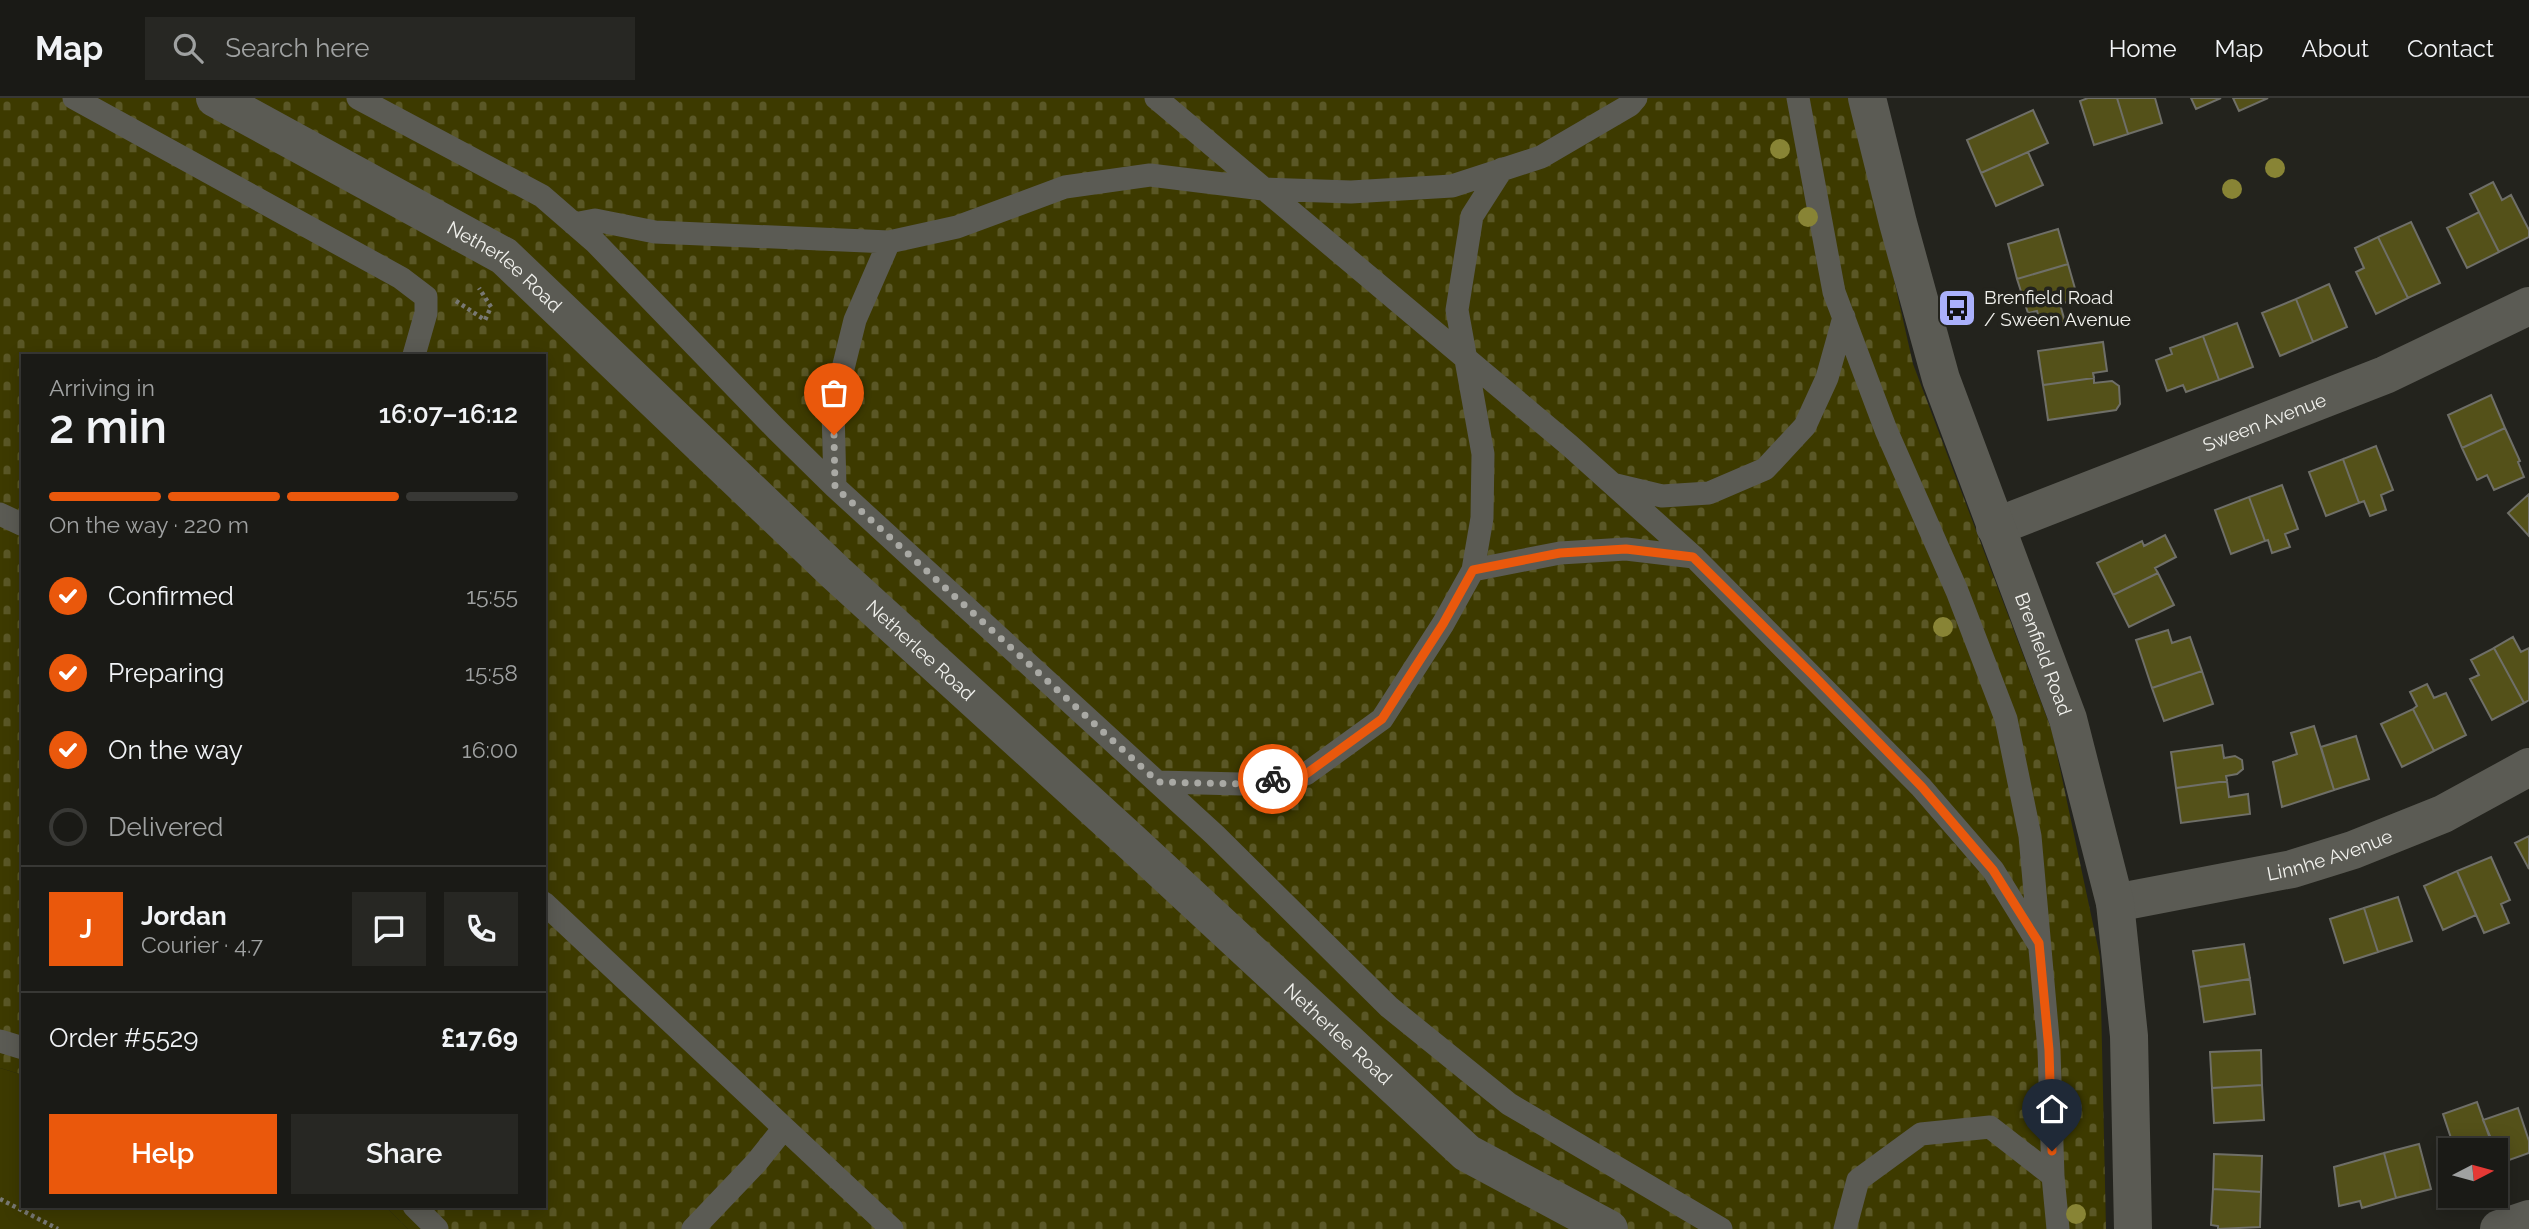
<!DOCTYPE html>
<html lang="en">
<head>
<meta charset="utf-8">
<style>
  body { margin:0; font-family:Raleway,sans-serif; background:#272723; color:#f1f3f6; height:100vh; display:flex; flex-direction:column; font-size:26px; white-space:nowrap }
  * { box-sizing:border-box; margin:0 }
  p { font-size:23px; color:#9fa1a1 }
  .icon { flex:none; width:38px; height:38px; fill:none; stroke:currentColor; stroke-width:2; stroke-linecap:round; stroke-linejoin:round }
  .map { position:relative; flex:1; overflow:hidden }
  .drawer { position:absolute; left:21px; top:256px; width:525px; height:854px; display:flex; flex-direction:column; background:#1a1a16; border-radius:0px; box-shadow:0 4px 18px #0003,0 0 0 2px #383835 }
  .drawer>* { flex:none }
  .needle { width:46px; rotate:84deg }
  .controls { position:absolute; left:2438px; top:1040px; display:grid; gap:14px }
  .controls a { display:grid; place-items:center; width:70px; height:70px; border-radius:0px; background:#1a1a16; box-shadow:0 4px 18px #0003,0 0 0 2px #383835; font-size:35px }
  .pin { position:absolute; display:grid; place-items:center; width:60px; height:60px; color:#fff; margin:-72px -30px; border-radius:50% 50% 50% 0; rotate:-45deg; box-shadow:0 0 7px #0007 }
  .pin .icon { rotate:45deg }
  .courier { position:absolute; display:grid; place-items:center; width:70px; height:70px; margin:-35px; border:5px solid #ea580c; border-radius:50%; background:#fff; color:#222; box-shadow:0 2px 9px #0007 }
  .overview em { font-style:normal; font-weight:600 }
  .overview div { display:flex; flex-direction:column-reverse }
  .overview { display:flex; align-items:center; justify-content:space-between; height:119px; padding:0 28px }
  h1 { font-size:46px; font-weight:600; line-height:52px }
  .bar { display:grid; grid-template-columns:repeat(4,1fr); gap:10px 7px; align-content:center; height:84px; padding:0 28px }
  .bar i { height:9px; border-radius:5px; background:#383835 }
  .bar .current { background:#ea580c }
  .bar p { grid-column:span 4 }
  .line { display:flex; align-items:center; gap:18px; padding:0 28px; border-top:2px solid #383835 }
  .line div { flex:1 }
  .round { display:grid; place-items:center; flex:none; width:74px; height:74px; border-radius:0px; background:#272723 }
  ol { padding:0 28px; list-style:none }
  li { display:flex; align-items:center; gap:21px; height:77px }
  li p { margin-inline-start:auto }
  li .icon { padding:7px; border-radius:50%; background:#ea580c; color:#fff; stroke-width:4 }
  li:last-child { color:#9fa1a1 }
  li i { width:38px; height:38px; border:4px solid #383835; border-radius:50% }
  .cta { display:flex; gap:14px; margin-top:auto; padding:14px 28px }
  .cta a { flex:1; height:80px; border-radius:0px; background:#ea580c; color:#fff; font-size:28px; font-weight:600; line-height:80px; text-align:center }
  .cta a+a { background:#272723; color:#f1f3f6 }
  header { display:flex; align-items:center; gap:42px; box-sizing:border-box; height:98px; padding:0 35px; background:#1a1a16; border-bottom:2px solid #383835 }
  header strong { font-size:33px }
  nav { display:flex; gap:38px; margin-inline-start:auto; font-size:24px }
  .search { width:490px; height:63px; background:#272723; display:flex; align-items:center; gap:18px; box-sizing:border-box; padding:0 24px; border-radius:0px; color:#9fa1a1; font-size:26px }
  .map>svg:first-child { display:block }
  .cemetery { fill:url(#cemetery-stones) }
  .park { fill:#3d3a00 }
  .building { fill:#545119; stroke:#6f6f68; stroke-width:2 }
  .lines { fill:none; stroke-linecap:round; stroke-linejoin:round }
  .path { stroke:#787873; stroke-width:4.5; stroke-dasharray:3.5 3.5; stroke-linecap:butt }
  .service { stroke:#5b5b54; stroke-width:23 }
  .minor { stroke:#5b5b54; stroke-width:38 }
  .tertiary { stroke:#5b5b54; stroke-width:38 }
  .tree { fill:#888435 }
  .done { stroke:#a9a9a4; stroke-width:7; stroke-dasharray:0 12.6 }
  .route { stroke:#ea580c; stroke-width:9 }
  .labels { text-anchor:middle; stroke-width:7; stroke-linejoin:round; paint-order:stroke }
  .street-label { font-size:19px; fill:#f1f1ed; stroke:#23231d }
  .poi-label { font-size:19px; fill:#f1f1ed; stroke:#23231d; text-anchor:start }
</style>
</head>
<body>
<header>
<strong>Map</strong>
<div class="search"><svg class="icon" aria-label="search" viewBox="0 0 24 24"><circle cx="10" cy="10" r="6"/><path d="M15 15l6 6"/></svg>Search here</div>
<nav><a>Home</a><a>Map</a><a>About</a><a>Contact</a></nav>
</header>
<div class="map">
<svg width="2529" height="1131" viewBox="0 0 2529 1131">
  <defs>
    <pattern id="cemetery-stones" width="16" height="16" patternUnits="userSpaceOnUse" patternTransform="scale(1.75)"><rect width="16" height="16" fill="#3d3a00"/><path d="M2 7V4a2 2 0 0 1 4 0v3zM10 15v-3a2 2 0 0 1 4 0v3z" fill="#5a5726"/></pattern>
  </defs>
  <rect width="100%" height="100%" fill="#23231d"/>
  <path class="cemetery" d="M0,0H1853L1913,266L2052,633L2100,859L2106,1131H408L385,1108H544V257H23V977L0,970Z"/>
  <path class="park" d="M0,970L23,977V1108H385L408,1131H0Z"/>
  <path class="building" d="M2088,0H2117L2128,36L2094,47L2080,3Z
    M2117,0H2155L2162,25L2128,36Z
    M2191,0H2221L2196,11Z
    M2233,0H2268L2239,13Z
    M2033,12L2048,45L1981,75L1967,42Z
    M2028,54L2043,87L1996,108L1981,75Z
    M2493,84L2502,102L2511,97L2529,132V139L2499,154L2470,96Z
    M2479,114L2499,154L2467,170L2447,130Z
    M2411,124L2440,185L2408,200L2378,139Z
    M2058,131L2068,166L2017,181L2008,146Z
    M2378,139L2408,200L2376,216L2356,174L2364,170L2355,150Z
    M2068,166L2078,201L2060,206L2065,224L2041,228L2037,213L2028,215L2017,181Z
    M2329,186L2347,229L2313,244L2296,201Z
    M2296,201L2313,244L2280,258L2262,215Z
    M2237,225L2253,269L2219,282L2203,238Z
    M2203,238L2219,282L2186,294L2183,287L2167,293L2156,262L2172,256L2170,250Z
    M2103,244L2107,273L2093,275L2094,280L2043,287L2038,253Z
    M2094,280V285L2112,283L2119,288L2120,306L2116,312L2048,322L2043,287Z
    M2491,297L2505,330L2462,350L2448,317Z
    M2505,330L2520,363L2518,364L2524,379L2494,392L2487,377L2477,382L2462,350Z
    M2376,348L2393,392L2381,397L2386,412L2370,418L2364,403L2359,405L2343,361Z
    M2343,361L2359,405L2326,418L2309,374Z
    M2282,387L2298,431L2285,436L2290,449L2272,455L2268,442L2265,443L2249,399Z
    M2529,396V438L2508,415Z
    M2249,399L2265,443L2231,456L2215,412Z
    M2165,437L2176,459L2155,470L2158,475L2113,497L2097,465L2142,443L2144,448Z
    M2158,475L2174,507L2129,529L2113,497Z
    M2168,532L2172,545L2190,539L2202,573L2152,590L2136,542Z
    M2513,539L2521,554L2529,550V602L2524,605L2494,550Z
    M2494,550L2524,605L2492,622L2470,581L2479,577L2471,562Z
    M2202,573L2213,606L2164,623L2152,590Z
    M2427,586L2434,600L2446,595L2466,637L2434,653L2413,611L2417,608L2410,594Z
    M2413,611L2434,653L2402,669L2381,626Z
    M2314,628L2334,692L2282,709L2273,664L2297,656L2291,635Z
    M2356,638L2369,681L2334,692L2321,649Z
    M2222,647L2224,660L2235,658L2242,662L2243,671L2237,676L2226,678L2227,683L2176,690L2171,654Z
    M2227,683L2229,699L2248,696L2250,716L2181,725L2176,690Z
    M2529,738V771L2515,745Z
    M2491,759L2510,802L2501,806L2509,825L2484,835L2457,773Z
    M2457,773L2476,817L2443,832L2424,788Z
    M2398,799L2412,843L2378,854L2364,810Z
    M2364,810L2378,854L2344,865L2330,821Z
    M2244,846L2250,881L2199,889L2193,853Z
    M2250,881L2255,916L2204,924L2199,889Z
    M2261,952L2262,987L2212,990L2210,954Z
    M2262,987L2264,1022L2214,1025L2212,990Z
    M2477,1004L2494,1052H2455L2443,1016Z
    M2518,1010L2529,1043V1055L2498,1066L2496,1052L2483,1022Z
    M2419,1046L2431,1091L2396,1100L2384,1055Z
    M2384,1055L2396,1100L2362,1110L2360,1103L2339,1108L2334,1069Z
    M2214,1056L2262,1058L2261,1094L2213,1091Z
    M2213,1091L2261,1094L2260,1129L2218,1131V1128L2211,1127Z"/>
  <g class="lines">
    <path class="path" d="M456,203L485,222L491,209L479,190
      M0,1101L58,1131"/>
    <path class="service" d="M74,0L401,180L426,199V215L414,257
      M358,0L542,98L595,144L776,331L835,389L1215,737L1389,909L1509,1006L1721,1131
      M1156,0L1569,347L1694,459L1921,689L1993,772L2038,845
      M1798,0L1834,194L1886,332L1957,493L2006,621L2030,738L2049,952L2053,1078L2058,1131
      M574,126L595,122L655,134L889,144L957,129L1065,89L1150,77L1263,91L1351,94L1452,88L1541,59L1630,7L1636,0
      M1616,387L1662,398L1709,395L1765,371L1805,328L1827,280L1844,219
      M835,389L833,311L855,222L889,144
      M0,416L23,427
      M1473,472L1560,455L1626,451L1694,459
      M1158,684L1241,686L1306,676L1382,621L1443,526L1473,472L1482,420L1483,356L1457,212L1472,118L1502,71
      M544,805L892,1131
      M0,943L23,950
      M414,1108L437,1131
      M693,1131L756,1065L784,1030
      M1845,1131L1858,1082L1921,1036L1990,1029L2053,1078"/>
    <g class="minor">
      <path id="s1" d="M215,0L504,158L836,475L1127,740L1467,1055L1609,1131"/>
      <path id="s2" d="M1995,429L2385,277L2529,208"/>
      <path id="s3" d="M2115,805L2292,771L2353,752L2443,716L2529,669"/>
      <path d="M2499,1131L2529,1121"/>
    </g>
    <path class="tertiary" id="s4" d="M1867,0L1898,125L1941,281L2068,621L2115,805L2129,938L2133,1131"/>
  </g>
  <g class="tree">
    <circle cx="1780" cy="51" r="10"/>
    <circle cx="2275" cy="70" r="10"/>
    <circle cx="2232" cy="91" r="10"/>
    <circle cx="1808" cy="119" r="10"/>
    <circle cx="1943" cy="529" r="10"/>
    <circle cx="2072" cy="1010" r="10"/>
    <circle cx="2076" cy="1116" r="10"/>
  </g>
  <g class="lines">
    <path class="done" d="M834,337L835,389L1158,684L1241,686L1273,681"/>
    <path class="route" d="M1273,681L1306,676L1382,621L1443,526L1473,472L1560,455L1626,451L1693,459L1815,579L1922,689L1993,772L2039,845L2049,952L2052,1053"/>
  </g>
  <defs>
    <symbol id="bus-square" viewBox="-11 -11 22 22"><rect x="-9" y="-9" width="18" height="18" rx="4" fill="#aab0fb" stroke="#23231d"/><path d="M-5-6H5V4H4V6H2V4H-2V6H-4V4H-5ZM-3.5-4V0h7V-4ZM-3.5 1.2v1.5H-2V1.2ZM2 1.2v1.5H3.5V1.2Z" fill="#111"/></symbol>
  </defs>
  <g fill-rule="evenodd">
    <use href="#bus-square" x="1935" y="188" width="44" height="44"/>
  </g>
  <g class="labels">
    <g class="street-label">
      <text dy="7" stroke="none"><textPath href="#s1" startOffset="336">Netherlee Road</textPath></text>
      <text dy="7" stroke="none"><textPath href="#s2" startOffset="289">Sween Avenue</textPath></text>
      <text dy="7" stroke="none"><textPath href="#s1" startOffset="903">Netherlee Road</textPath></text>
      <text dy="7" stroke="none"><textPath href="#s4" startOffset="584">Brenfield Road</textPath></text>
      <text dy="7" stroke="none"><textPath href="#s3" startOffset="220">Linnhe Avenue</textPath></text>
      <text dy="7" stroke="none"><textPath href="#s1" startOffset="1470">Netherlee Road</textPath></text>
    </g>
    <g class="poi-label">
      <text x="1984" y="206">Brenfield Road<tspan x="1984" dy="22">/ Sween Avenue</tspan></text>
    </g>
  </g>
</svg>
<div class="controls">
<a><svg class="needle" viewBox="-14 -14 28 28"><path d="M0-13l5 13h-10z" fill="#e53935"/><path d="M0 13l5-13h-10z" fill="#9fa1a1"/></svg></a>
</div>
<div class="pin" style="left:834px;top:337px;background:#ea580c"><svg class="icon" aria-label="bag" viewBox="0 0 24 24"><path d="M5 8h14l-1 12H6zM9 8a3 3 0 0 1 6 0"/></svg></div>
<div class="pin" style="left:2052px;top:1053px;background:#1f2937"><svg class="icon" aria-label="home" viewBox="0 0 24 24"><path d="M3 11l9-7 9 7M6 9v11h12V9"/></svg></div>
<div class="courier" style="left:1273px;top:681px"><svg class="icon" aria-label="bike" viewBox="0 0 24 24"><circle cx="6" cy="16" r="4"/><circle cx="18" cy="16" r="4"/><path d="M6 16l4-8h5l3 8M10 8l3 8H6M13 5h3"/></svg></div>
<section class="drawer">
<div class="overview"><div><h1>2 min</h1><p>Arriving in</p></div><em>16:07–16:12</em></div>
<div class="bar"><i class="current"></i><i class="current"></i><i class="current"></i><i></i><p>On the way · 220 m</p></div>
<ol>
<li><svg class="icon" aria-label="check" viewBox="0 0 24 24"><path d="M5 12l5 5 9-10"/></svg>Confirmed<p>15:55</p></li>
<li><svg class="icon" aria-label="check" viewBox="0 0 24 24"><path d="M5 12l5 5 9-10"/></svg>Preparing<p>15:58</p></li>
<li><svg class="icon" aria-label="check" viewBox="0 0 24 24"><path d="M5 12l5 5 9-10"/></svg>On the way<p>16:00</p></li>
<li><i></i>Delivered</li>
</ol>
<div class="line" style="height:126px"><b class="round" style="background:#ea580c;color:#fff">J</b><div><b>Jordan</b><p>Courier · 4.7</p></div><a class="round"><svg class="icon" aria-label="chat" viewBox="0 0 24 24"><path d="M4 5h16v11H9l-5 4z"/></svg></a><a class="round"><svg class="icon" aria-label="phone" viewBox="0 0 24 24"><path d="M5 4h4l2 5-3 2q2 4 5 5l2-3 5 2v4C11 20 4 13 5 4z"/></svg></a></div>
<div class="line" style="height:91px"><div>Order #5529</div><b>£17.69</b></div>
<div class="cta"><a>Help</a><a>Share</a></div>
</section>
</div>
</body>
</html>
